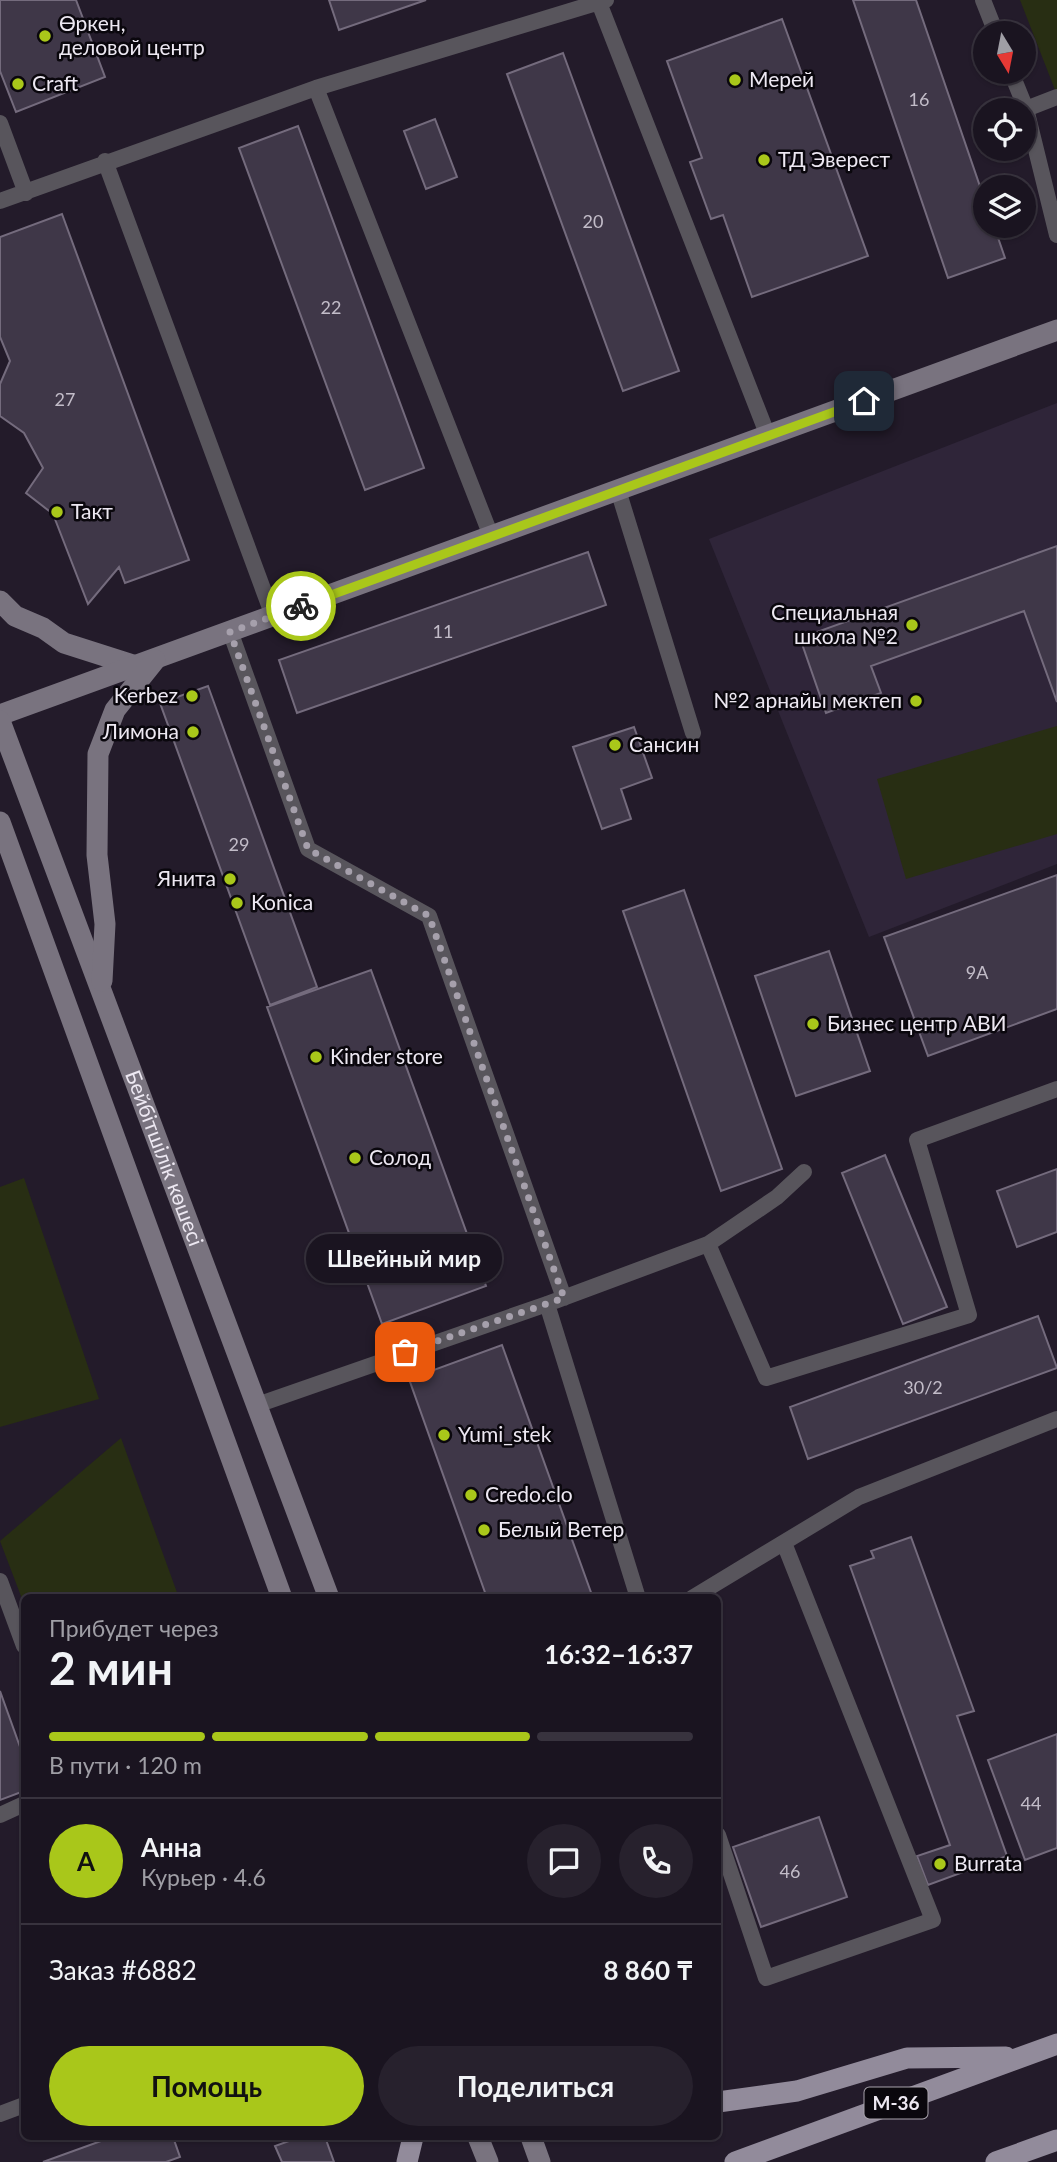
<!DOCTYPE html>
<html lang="ru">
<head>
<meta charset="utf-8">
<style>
  body { margin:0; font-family:Lato,sans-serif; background:#27212d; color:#f1f3f6; height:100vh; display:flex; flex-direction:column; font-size:26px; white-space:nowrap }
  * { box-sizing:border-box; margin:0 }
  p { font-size:23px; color:#9f9ea5 }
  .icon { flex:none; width:38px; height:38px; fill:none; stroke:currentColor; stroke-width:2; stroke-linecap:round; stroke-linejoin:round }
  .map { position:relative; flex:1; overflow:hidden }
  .details { position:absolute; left:21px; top:1594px; width:700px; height:546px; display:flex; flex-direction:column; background:#1a1420; border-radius:10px; box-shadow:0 2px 5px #0004,0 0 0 2px #38333e }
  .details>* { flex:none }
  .needle { width:46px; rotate:170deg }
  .controls { position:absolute; left:973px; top:21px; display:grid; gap:14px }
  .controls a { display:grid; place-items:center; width:63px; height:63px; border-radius:50%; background:#1a1420; box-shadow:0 2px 5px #0004,0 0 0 2px #38333e; font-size:35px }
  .pin { position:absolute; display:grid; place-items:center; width:60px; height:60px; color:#fff; margin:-30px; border-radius:14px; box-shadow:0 4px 10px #0006 }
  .courier { position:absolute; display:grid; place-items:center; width:70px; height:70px; margin:-35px; border:5px solid #a9c71a; border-radius:50%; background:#fff; color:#222; box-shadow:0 2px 9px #0007 }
  .bubble { position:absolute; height:49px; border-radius:24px; background:#1a1420; box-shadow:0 2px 5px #0004,0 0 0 2px #38333e; font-size:23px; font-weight:700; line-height:49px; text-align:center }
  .overview em { font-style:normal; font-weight:700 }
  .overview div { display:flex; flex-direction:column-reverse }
  .overview { display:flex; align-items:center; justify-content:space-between; height:119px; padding:0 28px }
  h1 { font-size:46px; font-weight:700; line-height:52px }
  .bar { display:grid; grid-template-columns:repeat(4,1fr); gap:10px 7px; align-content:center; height:84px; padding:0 28px }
  .bar i { height:9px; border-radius:5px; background:#38333e }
  .bar .selected { background:#a9c71a }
  .bar p { grid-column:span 4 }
  .line { display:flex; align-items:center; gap:18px; padding:0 28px; border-top:2px solid #38333e }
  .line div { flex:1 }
  .round { display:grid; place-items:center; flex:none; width:74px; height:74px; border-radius:37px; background:#27212d }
  .cta { display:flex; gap:14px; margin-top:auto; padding:14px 28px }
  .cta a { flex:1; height:80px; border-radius:42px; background:#a9c71a; color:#111; font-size:28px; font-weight:700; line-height:80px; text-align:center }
  .cta a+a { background:#27212d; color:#f1f3f6 }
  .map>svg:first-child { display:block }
  .built { fill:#2f2539 }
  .green { fill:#282e13 }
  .building { fill:#3f3748; stroke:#746b7d; stroke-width:2 }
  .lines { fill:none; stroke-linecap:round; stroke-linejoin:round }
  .lane { stroke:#58555c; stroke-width:16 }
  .secondary { stroke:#79737f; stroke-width:21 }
  .primary { stroke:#928b9b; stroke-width:21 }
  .done { stroke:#a6a0ac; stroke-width:7; stroke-dasharray:0 12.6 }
  .route { stroke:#a9c71a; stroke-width:9 }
  .poi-dot { fill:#a9c71a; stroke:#0a070d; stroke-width:2.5 }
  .labels { text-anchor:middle; stroke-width:5; stroke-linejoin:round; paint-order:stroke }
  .number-label { font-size:18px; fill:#c2bcc8 }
  .shield { fill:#0a070d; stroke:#a9a4ad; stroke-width:2 }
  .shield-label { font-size:19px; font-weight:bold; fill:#ede8f2 }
  .poi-label { font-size:21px; fill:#ede8f2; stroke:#0a070d; text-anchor:start }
  .street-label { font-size:21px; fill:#ede8f2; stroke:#0a070d }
</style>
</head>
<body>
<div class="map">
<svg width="1057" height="2162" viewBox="0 0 1057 2162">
  <rect width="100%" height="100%" fill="#231b2a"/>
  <path class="built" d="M1057,403V864L869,937L709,539Z"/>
  <path class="green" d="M1020,0H1057V95Z
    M1057,726V834L906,879L877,779Z
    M24,1178L99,1399L0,1427V1187Z
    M121,1438L179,1598H24V1604L0,1541Z"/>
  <path class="building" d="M0,0H76L105,77L16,112L0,71Z
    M329,0H426L339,30Z
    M853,0H916L985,201V226H994L1005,258L948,278Z
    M782,19L868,256L752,297L723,215L711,219L690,162L702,158L667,61Z
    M563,53L679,371L623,391L507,74Z
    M435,119L457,177L426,189L404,131Z
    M298,126L424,468L365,490L239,148Z
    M62,214L189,560L125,583L119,567L88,604L53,514L26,493L43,468L24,433L0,416V384L10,361L0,337V237Z
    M1057,546V702L1024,611L871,666L881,693L826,713L800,638Z
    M588,552L606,605L297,713L279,660Z
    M208,686L317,987L270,1005L160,703Z
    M634,727L652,778L621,789L631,819L602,829L573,747Z
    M1057,875V1009L928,1056L884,937Z
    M684,890L782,1169L721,1191L623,911Z
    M829,951L870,1071L796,1096L755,976Z
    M371,970L486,1286L382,1324L267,1007Z
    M885,1155L947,1307L903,1324L842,1173Z
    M1057,1169V1232L1017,1247L997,1191Z
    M1038,1316L1057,1368L808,1459L790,1407Z
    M502,1345L593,1598H487L409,1379Z
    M911,1537L974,1711L957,1716L1007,1856L928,1885L917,1856L950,1845L850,1566L874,1558L871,1551Z
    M0,1691L24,1758V1791L0,1800Z
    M1057,1734V1848L1025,1860L988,1760Z
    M819,1817L847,1897L761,1927L733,1847Z
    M112,2137H173L180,2157L166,2162H43Z
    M300,2137H325L334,2162H282L275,2146Z"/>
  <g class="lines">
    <path class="lane" d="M598,0L768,436
      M983,0L996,33
      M1011,72L1026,109L1057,235
      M316,88L491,536
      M1026,109L1057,97
      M0,123L26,193
      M105,161L273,616
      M0,201L316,88L606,0
      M618,490L693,733
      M230,631L308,849L429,916L564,1298
      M708,1244L766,1378L969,1315L917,1140L1057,1089
      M547,1304L638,1598
      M257,1405L547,1304L708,1244L777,1197L804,1172
      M0,1581L24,1646
      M692,1598L859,1497L1057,1419
      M0,1815L24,1804
      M718,1835L766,1978L933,1920L784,1543
      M0,2114L24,2105"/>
    <g class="secondary">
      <path d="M0,601L15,616L43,628L64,643L136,666"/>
      <path d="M0,715L1057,330"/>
      <path id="s1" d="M0,721L329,1598"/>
      <path d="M0,822L282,1598"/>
      <path d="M102,981L105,924L97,855L98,754L115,710L155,660"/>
      <path d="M478,2137L488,2162"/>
      <path d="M531,2137L540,2162"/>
    </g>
    <path class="primary" d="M718,2102L797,2091L907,2058L1006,2057
      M407,2162L413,2137
      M735,2162L1057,2044
      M996,2162L1057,2140"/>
  </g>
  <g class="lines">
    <path class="done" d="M301,606L230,632L308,849L429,916L564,1298L405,1352"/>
    <path class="route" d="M301,606L864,401"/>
  </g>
  <g class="poi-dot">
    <circle cx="45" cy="36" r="7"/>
    <circle cx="735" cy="80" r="7"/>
    <circle cx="18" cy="84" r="7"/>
    <circle cx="764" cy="160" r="7"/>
    <circle cx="57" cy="512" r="7"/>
    <circle cx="912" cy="625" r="7"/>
    <circle cx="192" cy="696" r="7"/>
    <circle cx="916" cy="701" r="7"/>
    <circle cx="193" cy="732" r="7"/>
    <circle cx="615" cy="745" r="7"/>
    <circle cx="230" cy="879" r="7"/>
    <circle cx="237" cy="903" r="7"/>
    <circle cx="813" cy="1024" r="7"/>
    <circle cx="316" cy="1057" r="7"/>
    <circle cx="355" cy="1158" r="7"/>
    <circle cx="444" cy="1435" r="7"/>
    <circle cx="471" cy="1495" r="7"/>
    <circle cx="484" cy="1530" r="7"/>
    <circle cx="940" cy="1864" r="7"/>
  </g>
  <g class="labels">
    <g class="number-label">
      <text x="919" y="106">16</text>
      <text x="593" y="228">20</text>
      <text x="331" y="314">22</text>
      <text x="65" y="406">27</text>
      <text x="443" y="638">11</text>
      <text x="239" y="851">29</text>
      <text x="977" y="979">9А</text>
      <text x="923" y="1394">30/2</text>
      <text x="1031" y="1810">44</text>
      <text x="790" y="1878">46</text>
    </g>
    <rect class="shield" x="864.5" y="2087.5" width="63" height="31" rx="5"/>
    <g class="shield-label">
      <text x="896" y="2110">M-36</text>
    </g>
    <g class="poi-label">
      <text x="59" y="31">Өркен,<tspan x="59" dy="24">деловой центр</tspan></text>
      <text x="749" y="87">Мерей</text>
      <text x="32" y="91">Craft</text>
      <text x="778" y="167">ТД Эверест</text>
      <text x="71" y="519">Такт</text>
      <text x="898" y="620" text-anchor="end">Специальная<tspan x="898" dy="24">школа №2</tspan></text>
      <text x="178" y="703" text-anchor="end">Kerbez</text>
      <text x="902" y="708" text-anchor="end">№2 арнайы мектеп</text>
      <text x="179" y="739" text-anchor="end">Лимона</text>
      <text x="629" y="752">Сансин</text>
      <text x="216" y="886" text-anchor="end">Янита</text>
      <text x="251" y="910">Konica</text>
      <text x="827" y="1031">Бизнес центр АВИ</text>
      <text x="330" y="1064">Kinder store</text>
      <text x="369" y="1165">Солод</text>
      <text x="458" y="1442">Yumi_stek</text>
      <text x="485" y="1502">Credo.clo</text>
      <text x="498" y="1537">Белый Ветер</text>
      <text x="954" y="1871">Burrata</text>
    </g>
    <g class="street-label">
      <text dy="7" stroke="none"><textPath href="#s1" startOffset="467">Бейбітшілік көшесі</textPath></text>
    </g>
  </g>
</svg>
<div class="controls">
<a><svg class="needle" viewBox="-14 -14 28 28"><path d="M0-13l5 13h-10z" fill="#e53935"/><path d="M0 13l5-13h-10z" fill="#9f9ea5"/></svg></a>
<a><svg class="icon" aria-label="locate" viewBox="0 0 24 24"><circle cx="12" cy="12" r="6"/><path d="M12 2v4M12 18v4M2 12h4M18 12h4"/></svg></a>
<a><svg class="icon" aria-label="layers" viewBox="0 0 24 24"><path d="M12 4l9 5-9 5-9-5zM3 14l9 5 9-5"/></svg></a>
</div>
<div class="pin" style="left:405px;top:1352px;background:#ea580c"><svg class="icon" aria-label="bag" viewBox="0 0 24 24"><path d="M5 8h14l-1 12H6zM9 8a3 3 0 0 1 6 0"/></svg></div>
<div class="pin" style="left:864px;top:401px;background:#1f2937"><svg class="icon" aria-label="home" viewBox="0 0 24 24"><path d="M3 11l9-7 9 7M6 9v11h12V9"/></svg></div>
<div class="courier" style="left:301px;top:606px"><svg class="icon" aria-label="bike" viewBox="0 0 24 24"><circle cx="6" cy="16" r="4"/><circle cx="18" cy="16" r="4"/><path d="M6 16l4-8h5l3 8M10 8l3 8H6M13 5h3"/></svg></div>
<div class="bubble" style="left:306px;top:1234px;width:196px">Швейный мир</div>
<section class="details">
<div class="overview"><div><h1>2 мин</h1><p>Прибудет через</p></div><em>16:32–16:37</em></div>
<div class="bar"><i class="selected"></i><i class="selected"></i><i class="selected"></i><i></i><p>В пути · 120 m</p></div>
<div class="line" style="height:126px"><b class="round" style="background:#a9c71a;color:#111">А</b><div><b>Анна</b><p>Курьер · 4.6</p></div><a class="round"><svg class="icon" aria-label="chat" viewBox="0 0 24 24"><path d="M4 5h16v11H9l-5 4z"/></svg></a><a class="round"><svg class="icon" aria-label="phone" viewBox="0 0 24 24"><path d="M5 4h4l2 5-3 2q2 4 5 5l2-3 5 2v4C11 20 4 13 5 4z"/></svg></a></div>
<div class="line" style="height:91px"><div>Заказ #6882</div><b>8 860 ₸</b></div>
<div class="cta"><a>Помощь</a><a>Поделиться</a></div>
</section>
</div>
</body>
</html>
